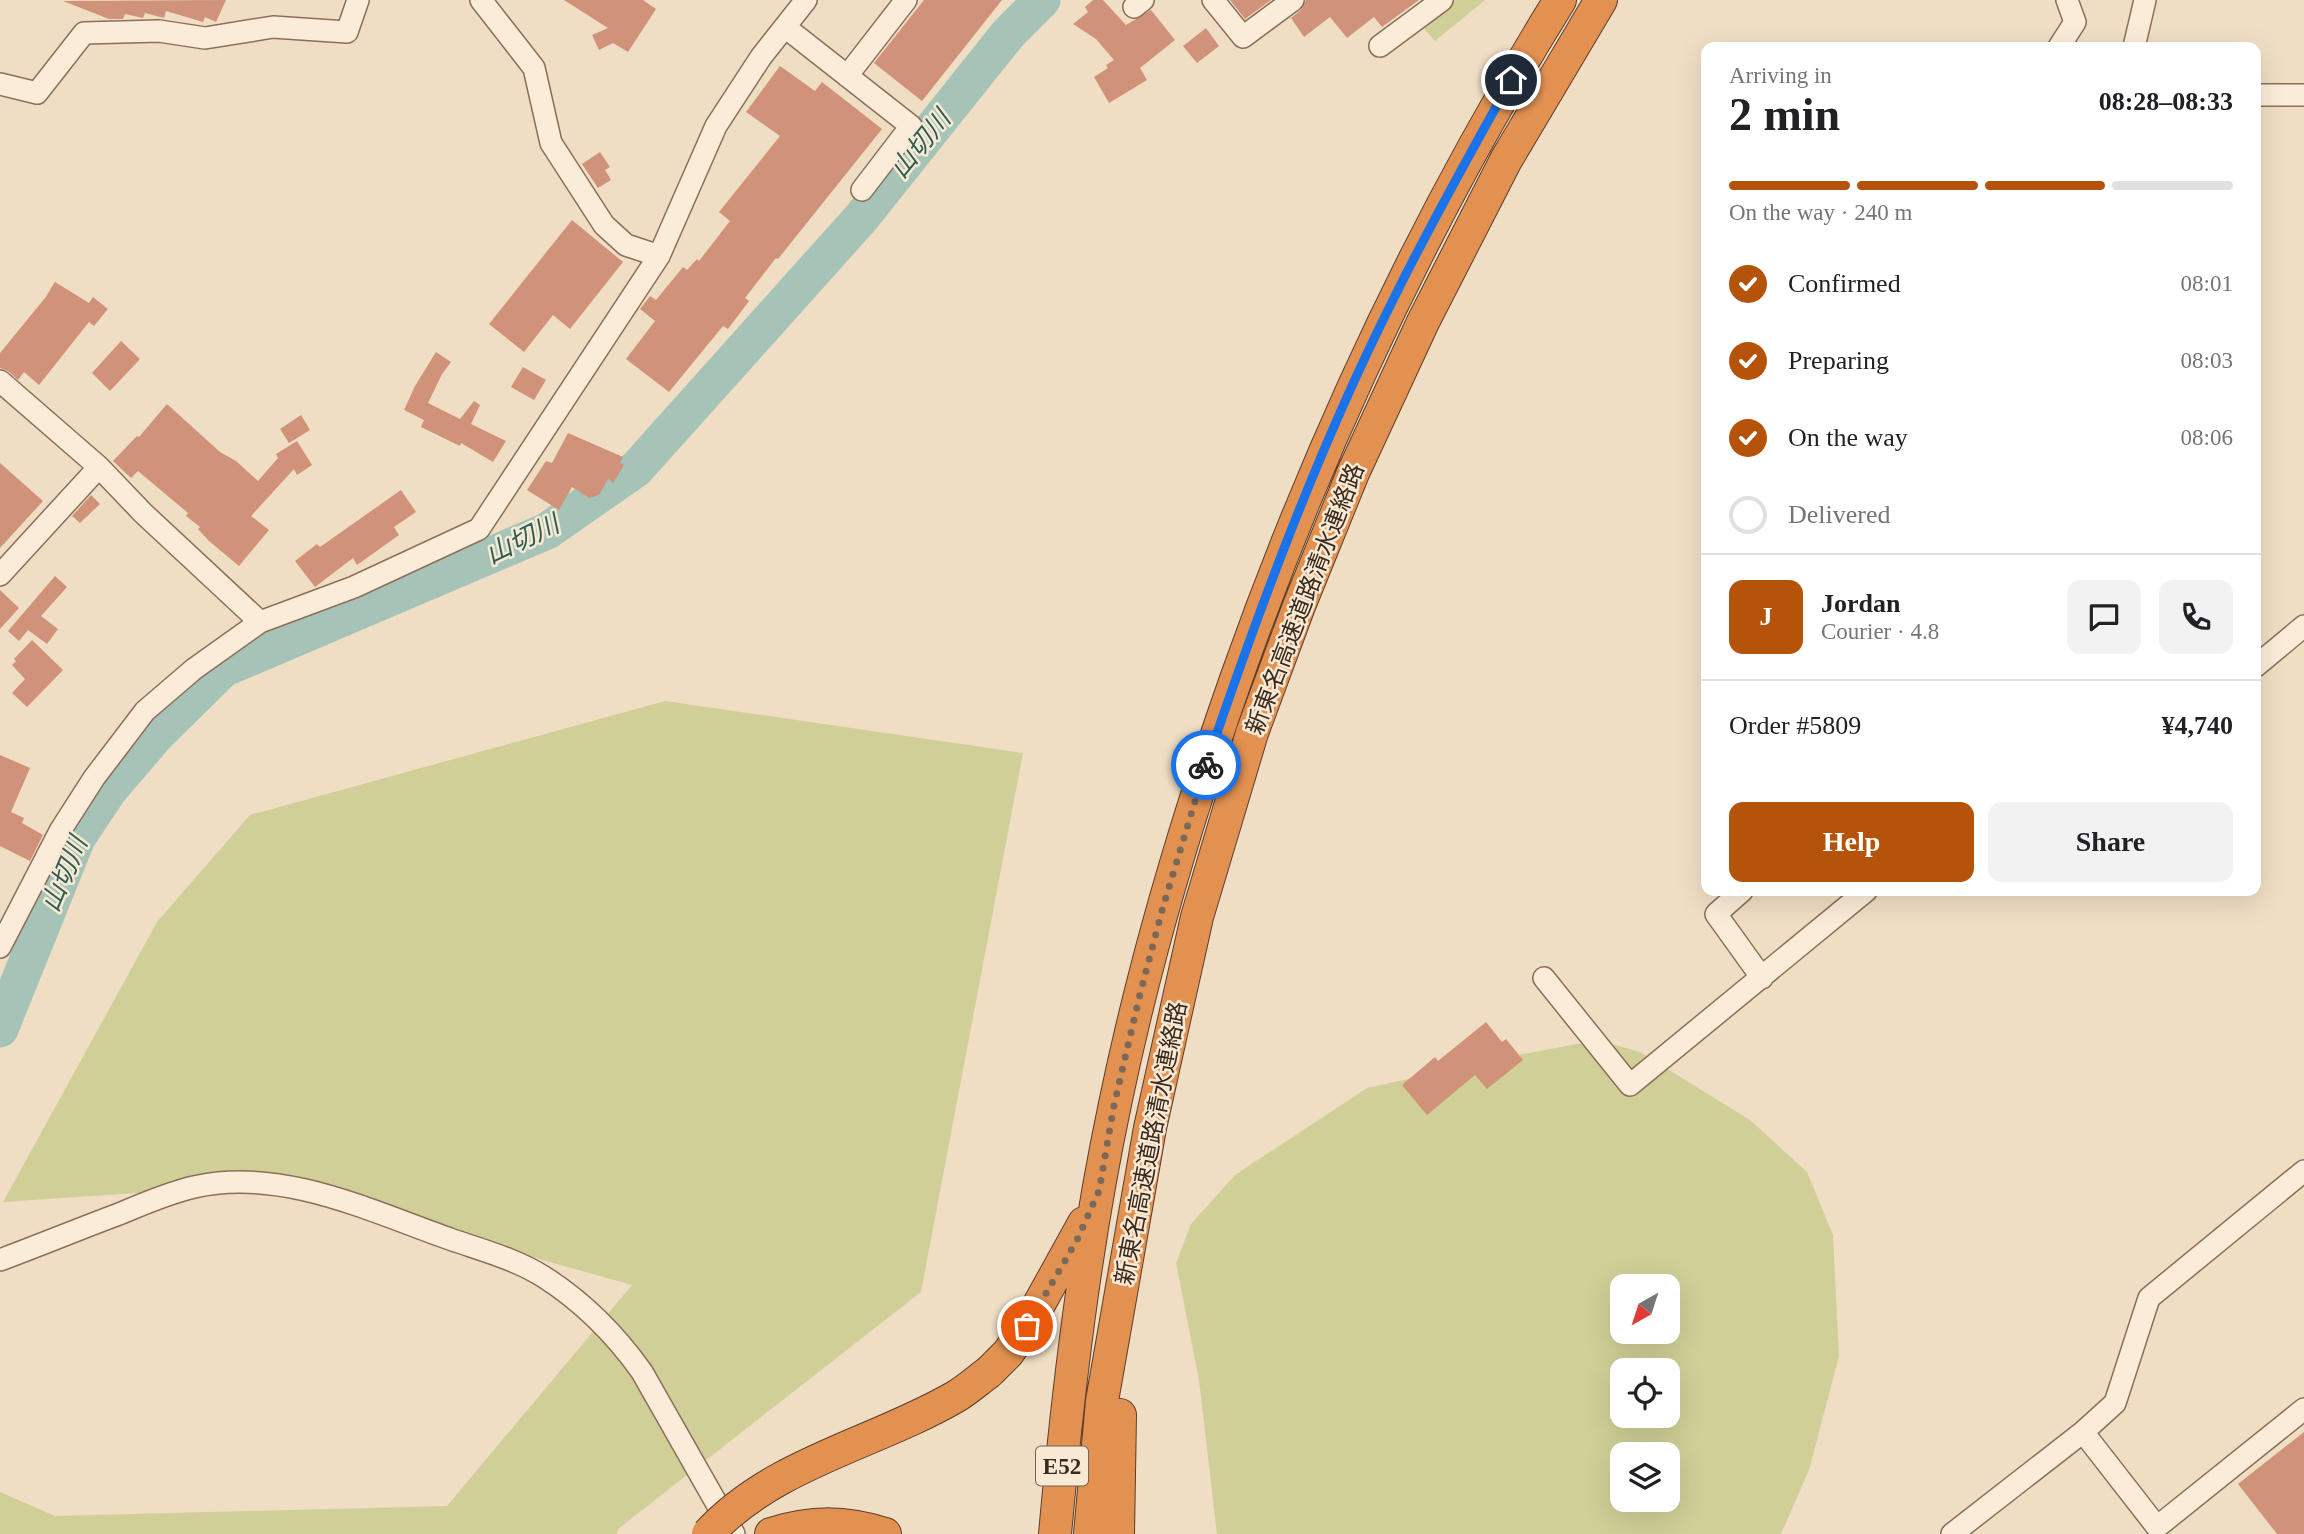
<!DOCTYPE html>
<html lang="en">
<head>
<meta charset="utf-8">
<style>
  body { margin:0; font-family:"Times New Roman","Noto Sans JP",serif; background:#f2f2f2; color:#202124; height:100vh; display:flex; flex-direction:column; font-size:26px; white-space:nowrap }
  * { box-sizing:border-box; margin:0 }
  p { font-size:23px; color:#757577 }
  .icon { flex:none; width:38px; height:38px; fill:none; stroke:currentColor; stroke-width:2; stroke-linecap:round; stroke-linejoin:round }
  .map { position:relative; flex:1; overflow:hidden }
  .panel { position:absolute; left:1701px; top:42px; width:560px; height:854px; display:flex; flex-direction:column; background:#fff; border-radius:14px; box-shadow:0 7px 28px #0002 }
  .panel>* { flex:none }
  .needle { width:46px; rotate:219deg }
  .fabs { position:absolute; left:1610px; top:1274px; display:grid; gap:14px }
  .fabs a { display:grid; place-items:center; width:70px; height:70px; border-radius:14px; background:#fff; box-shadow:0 7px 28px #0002; font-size:35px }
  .pin { position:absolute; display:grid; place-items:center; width:60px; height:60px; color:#fff; margin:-30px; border:4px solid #fff; border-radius:50%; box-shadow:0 2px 7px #0007 }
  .courier { position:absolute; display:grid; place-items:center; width:70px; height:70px; margin:-35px; border:5px solid #1a73e8; border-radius:50%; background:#fff; color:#222; box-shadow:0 2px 9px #0007 }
  .head em { font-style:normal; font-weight:700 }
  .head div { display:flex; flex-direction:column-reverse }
  .head { display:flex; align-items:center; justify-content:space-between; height:119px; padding:0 28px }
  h1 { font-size:46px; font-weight:700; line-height:52px }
  .bar { display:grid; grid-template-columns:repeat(4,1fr); gap:10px 7px; align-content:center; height:84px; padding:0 28px }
  .bar i { height:9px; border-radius:5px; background:#e0e0e0 }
  .bar .on { background:#b45309 }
  .bar p { grid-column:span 4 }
  .line { display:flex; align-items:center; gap:18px; padding:0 28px; border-top:2px solid #e0e0e0 }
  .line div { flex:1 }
  .round { display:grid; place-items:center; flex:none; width:74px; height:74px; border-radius:14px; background:#f2f2f2 }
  ol { padding:0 28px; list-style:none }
  li { display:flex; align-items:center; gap:21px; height:77px }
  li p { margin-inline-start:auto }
  li .icon { padding:7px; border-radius:50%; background:#b45309; color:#fff; stroke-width:4 }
  li:last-child { color:#757577 }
  li i { width:38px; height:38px; border:4px solid #e0e0e0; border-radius:50% }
  .cta { display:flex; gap:14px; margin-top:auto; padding:14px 28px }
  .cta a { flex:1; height:80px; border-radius:14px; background:#b45309; color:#fff; font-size:28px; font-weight:700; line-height:80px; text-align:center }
  .cta a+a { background:#f2f2f2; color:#202124 }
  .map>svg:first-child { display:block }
  .green { fill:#cfcf97; fill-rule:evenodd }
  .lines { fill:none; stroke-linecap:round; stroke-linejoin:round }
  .river { stroke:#a6c3b7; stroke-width:37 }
  .building { fill:#d09278 }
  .minor-casing { stroke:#8c6e59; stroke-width:24 }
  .highway-casing { stroke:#5a3d2e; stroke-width:34 }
  .minor { stroke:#faecd8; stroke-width:21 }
  .highway { stroke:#e39151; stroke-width:32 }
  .highway-bridge-casing { stroke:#5a3d2e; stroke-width:34; stroke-linecap:butt }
  .highway-bridge { stroke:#e39151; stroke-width:32 }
  .done { stroke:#7a6858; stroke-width:7; stroke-dasharray:0 12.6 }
  .route { stroke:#1a73e8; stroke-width:9 }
  .labels { text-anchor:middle; stroke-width:5; stroke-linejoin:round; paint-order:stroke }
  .shield { fill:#f7e9d4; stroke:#736355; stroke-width:2 }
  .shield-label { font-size:23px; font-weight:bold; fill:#3b291e }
  .street-label { font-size:24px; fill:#3b291e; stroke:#f7e9d4 }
  .water-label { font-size:26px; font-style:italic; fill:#2d5c53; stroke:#f7e9d4 }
</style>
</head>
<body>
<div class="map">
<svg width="2304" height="1534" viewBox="0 0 2304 1534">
  <rect width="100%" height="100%" fill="#f0dec4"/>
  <path class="green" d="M1455,0H1485L1435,41L1421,25Z
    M665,701L1023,753L921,1292L618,1529L617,1534H0V1492L55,1516L447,1506L632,1285L271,1184L3,1202L157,922L250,815Z
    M1598,1040L1640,1052L1750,1120L1807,1172L1833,1235L1839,1356L1809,1470L1781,1534H1217L1199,1380L1176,1263L1191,1224L1235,1175L1367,1088L1508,1057ZM1622,1286H1668V1332H1622ZM1622,1370H1668V1416H1622ZM1622,1454H1668V1500H1622Z"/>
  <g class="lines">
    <path class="river" d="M0,1029L77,838L109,790L157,734L223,669L547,531L636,469L861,218L1008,34L1042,0"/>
  </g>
  <path class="building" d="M226,0L216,22L205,17L203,22L166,11L164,18L145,13L143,18L125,14L123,19H109L63,1Z
    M564,0H643L656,9L628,52L613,43L599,50L592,35L608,28Z
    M924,0H1002L922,101L874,63Z
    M1093,0H1103L1126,25L1151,10L1175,40L1140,68L1147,80L1109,103L1094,77L1108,68L1106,65L1114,60L1096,39L1073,24L1088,12L1085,7Z
    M1230,0H1271L1245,19Z
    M1306,0H1419L1382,27L1374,17L1347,38L1330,17L1304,37L1291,18L1301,10Z
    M1206,28L1219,46L1197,63L1183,46Z
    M780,66L815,91L822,82L882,129L778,259L776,258L745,298L749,301L728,329L723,326L669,392L626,359L655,321L640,309L650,296L656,300L683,267L687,270L697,259L699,261L730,221L719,212L780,136L746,112Z
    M600,152L610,167L605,170L611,180L598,188L582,164Z
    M572,220L623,262L570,329L553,315L524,352L489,324Z
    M55,282L89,303L93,297L108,309L94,326L89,322L39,385L24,372L18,380L8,371L0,368V353L45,298Z
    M121,341L140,359L110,391L92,373Z
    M436,352L451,362L442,374L428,403L460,419L474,401L480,405L471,424L506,441L493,462L461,443L460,446L421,427L424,420L404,410L415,386Z
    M523,367L546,380L534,400L511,387Z
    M167,404L220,452L236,461L258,481L278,458L276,454L297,441L312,465L297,475L294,469L251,516L269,530L239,566L209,541L198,529L200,527L186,516L188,513L138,471L131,478L113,461L137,436L139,437Z
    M301,415L310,430L289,443L280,429Z
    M568,433L623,457L620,463L624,465L613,483L608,479L599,495L589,498L572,487L559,510L527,490L546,461L552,463Z
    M0,463L43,501L0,548Z
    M401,490L416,512L394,527L399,535L357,565L353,558L315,587L295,561L317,544L320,547Z
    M91,495L100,504L80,523L72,516Z
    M55,576L67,587L41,616L58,629L47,644L28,630L19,641L8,631Z
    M0,590L19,608L0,629Z
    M32,640L63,670L27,707L12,693L25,679L12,665L16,661L14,659Z
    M0,755L30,768L11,812L24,818L22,823L43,835L30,861L0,846Z
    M1486,1022L1502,1042L1506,1039L1523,1060L1487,1089L1475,1075L1427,1115L1402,1085L1435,1057L1438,1061Z
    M2304,1432V1534H2277L2238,1484Z"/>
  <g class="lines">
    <defs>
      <path id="minor" d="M481,0L534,68L551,143L604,225L626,245L659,256
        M1213,0L1243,37L1293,0
        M1134,7L1143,0
        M785,27L911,126L862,190
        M1380,46L1442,0
        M2059,47L2075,22L2067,0
        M2134,47L2145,0
        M847,76L906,0
        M0,84L37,93L84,33L159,31L205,38L273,27L347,32L358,0
        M2256,95H2304
        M0,381L99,467L143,513L260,622
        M0,575L99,467
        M2256,666L2304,626
        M1742,891L1716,914L1762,978
        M0,947L60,831L94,778L145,711L194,669L260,622L354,587L479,529L659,256L716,126L761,57L806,0
        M1544,978L1630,1085L1866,891
        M0,1260C40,1245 79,1229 119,1214C143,1204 168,1193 194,1187C281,1167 370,1211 450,1239C481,1250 516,1259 544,1277C583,1302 615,1334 642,1372L734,1534
        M2083,1432L2157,1527L2304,1409
        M1952,1534L2083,1432L2115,1403L2149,1298L2304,1171"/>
      <path id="highway" d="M989,1372L1008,1353L1027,1326L1084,1223
        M771,1534C811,1521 845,1521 885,1534
        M1055,1534C1068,1390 1085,1246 1115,1104C1145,959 1187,818 1236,679C1320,442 1427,214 1560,0
        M1090,1534L1102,1401L1150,1128L1197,917L1252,733L1299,606L1353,473L1423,322L1506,160L1601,0
        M1118,1534L1120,1415"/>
    </defs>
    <use href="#minor" class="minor-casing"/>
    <use href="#highway" class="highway-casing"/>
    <use href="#minor" class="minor"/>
    <use href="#highway" class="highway"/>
    <defs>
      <path id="highway-bridge" d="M708,1534C773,1463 874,1444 955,1397C967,1390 978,1380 989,1372"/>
    </defs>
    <use href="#highway-bridge" class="highway-bridge-casing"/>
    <use href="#highway-bridge" class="highway-bridge"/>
  </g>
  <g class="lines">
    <path class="done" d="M1027,1326L1077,1240L1099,1191L1114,1105L1140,994L1163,907L1206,765"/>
    <path class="route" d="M1206,765C1259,609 1317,452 1391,304C1428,228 1470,154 1511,80"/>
  </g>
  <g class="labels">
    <rect class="shield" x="1036" y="1446.5" width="52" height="39" rx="5"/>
    <g class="shield-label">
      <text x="1062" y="1474">E52</text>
    </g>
    <g class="street-label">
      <text transform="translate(1305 599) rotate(-69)" y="8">新東名高速道路清水連絡路</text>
      <text transform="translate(1151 1143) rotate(-79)" y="8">新東名高速道路清水連絡路</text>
    </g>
    <g class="water-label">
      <text transform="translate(920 144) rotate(-51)" y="9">山切川</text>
      <text transform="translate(522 539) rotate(-26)" y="9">山切川</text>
      <text transform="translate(64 874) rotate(-67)" y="9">山切川</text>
    </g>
  </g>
</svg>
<div class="fabs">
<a><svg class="needle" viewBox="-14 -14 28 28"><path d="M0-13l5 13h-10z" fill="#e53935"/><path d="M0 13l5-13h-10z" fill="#757577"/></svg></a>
<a><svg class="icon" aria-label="locate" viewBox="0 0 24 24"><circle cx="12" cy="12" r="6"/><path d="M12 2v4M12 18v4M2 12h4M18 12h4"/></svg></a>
<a><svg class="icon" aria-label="layers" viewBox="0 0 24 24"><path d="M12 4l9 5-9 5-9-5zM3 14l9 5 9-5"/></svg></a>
</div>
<div class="pin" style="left:1027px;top:1326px;background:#ea580c"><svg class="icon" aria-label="bag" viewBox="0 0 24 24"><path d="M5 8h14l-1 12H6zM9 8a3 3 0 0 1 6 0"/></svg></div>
<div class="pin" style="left:1511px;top:80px;background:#1f2937"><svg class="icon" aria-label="home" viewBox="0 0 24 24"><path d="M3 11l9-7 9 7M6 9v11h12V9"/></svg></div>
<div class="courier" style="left:1206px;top:765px"><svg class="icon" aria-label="bike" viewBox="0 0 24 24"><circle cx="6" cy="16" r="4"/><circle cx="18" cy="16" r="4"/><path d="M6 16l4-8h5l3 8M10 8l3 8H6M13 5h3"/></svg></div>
<section class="panel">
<div class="head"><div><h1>2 min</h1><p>Arriving in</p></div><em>08:28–08:33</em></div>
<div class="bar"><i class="on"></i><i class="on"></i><i class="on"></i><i></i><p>On the way · 240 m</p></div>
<ol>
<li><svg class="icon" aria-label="check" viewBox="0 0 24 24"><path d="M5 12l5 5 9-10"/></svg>Confirmed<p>08:01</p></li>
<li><svg class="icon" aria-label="check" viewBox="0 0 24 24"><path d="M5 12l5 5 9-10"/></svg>Preparing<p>08:03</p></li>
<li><svg class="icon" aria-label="check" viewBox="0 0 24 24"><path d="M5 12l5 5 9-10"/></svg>On the way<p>08:06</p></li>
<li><i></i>Delivered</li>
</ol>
<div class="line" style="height:126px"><b class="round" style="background:#b45309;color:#fff">J</b><div><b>Jordan</b><p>Courier · 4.8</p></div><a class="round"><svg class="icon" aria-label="chat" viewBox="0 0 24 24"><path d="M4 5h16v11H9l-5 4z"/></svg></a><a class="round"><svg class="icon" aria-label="phone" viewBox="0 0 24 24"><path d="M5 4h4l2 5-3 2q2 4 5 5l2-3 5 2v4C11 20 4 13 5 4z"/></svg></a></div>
<div class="line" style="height:91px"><div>Order #5809</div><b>¥4,740</b></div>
<div class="cta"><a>Help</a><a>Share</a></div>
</section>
</div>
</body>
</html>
